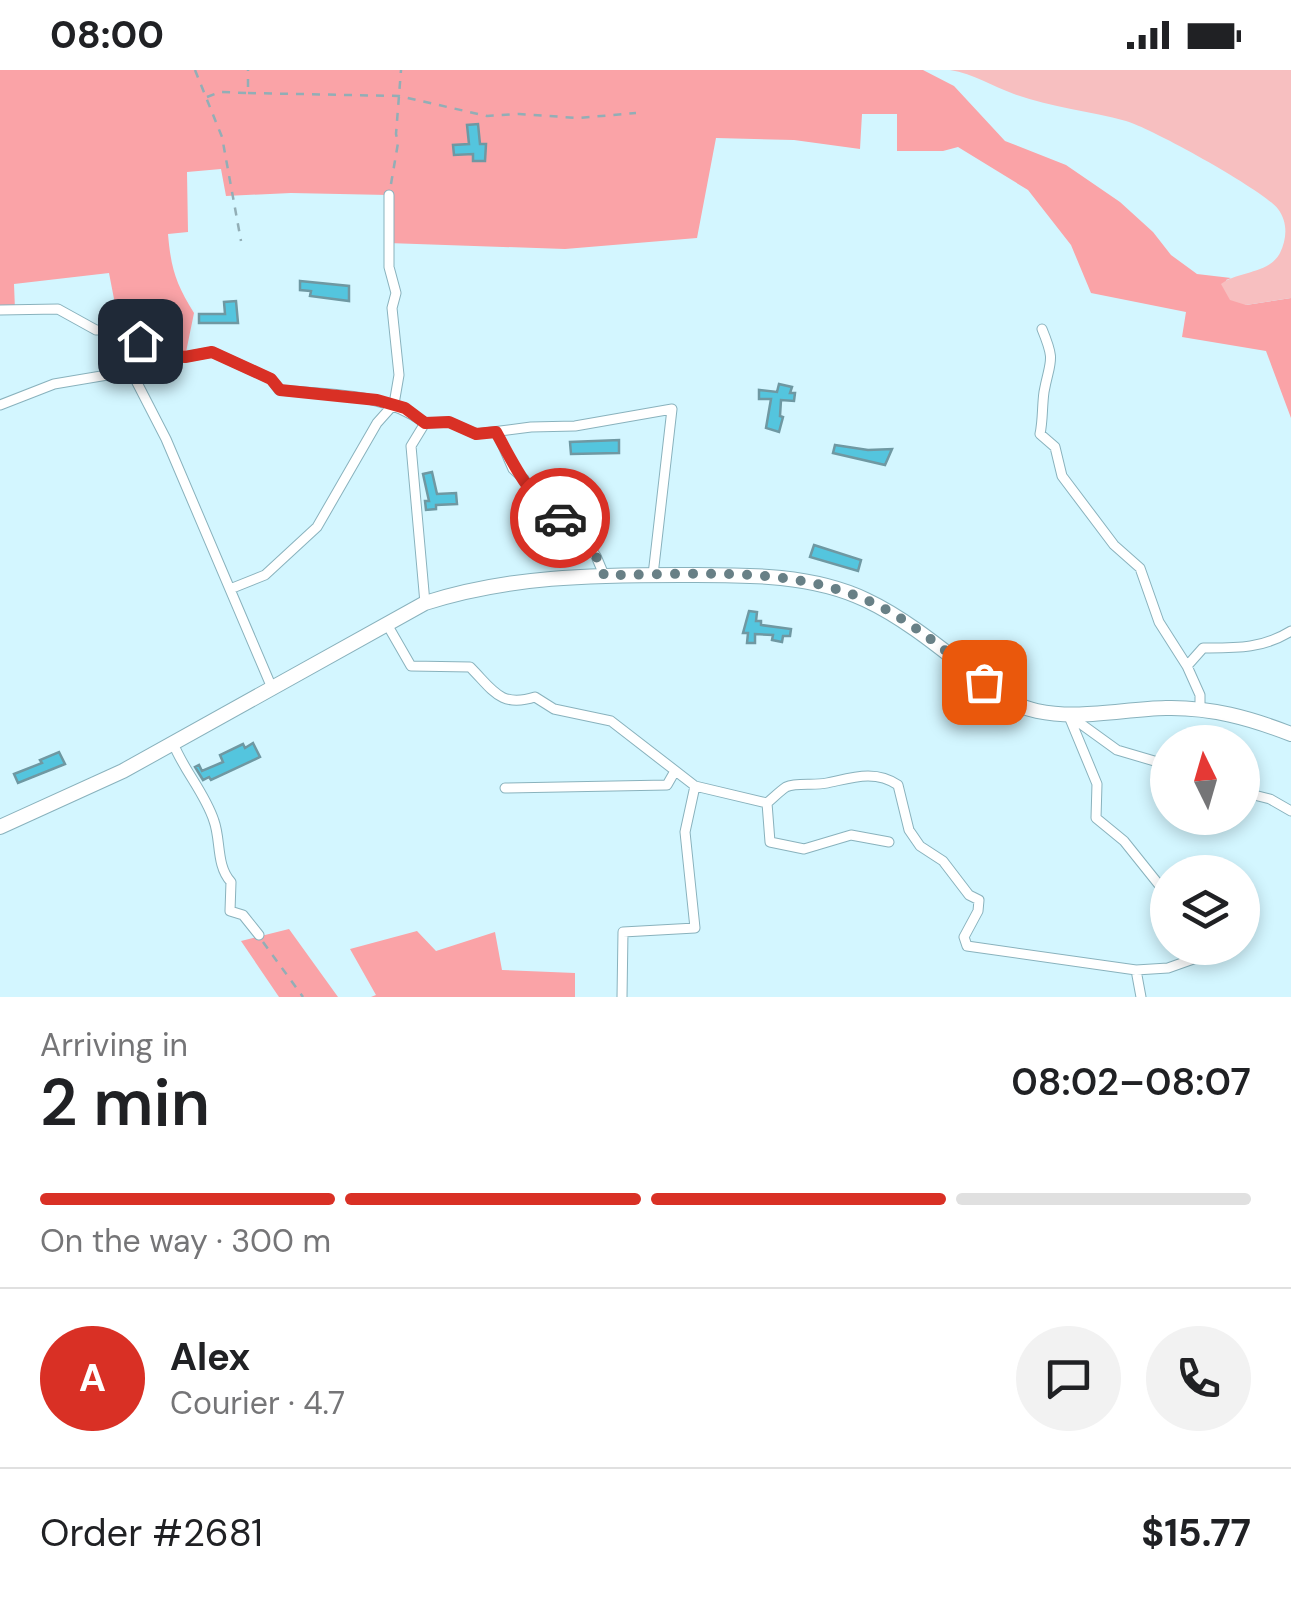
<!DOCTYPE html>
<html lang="en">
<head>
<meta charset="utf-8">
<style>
  body { margin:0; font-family:"DM Sans",sans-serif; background:#f2f2f2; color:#202124; height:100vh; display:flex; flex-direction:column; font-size:38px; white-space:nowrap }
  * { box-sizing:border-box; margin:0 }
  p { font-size:32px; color:#757577 }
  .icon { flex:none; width:55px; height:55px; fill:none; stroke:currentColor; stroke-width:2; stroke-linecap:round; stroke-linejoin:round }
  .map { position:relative; height:927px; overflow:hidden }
  .panel { display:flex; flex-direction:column; background:#fff; flex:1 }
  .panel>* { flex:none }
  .needle { width:65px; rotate:355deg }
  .tools { position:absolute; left:1150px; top:655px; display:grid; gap:20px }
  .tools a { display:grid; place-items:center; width:110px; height:110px; border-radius:50%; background:#fff; box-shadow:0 5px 15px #0003; font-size:50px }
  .pin { position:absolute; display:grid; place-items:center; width:85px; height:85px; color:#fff; margin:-42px; border-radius:20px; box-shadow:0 5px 15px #0006 }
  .courier { position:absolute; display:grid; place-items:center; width:100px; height:100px; margin:-50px; border:8px solid #d93025; border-radius:50%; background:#fff; color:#222; box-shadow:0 2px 12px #0007 }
  .summary em { font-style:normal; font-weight:600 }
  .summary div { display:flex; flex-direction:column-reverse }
  .summary { display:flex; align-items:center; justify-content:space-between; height:170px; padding:0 40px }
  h1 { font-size:65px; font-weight:600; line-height:75px }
  .bar { display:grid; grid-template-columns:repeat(4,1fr); gap:15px 10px; align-content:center; height:120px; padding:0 40px }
  .bar i { height:12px; border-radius:8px; background:#e0e0e0 }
  .bar .active { background:#d93025 }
  .bar p { grid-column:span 4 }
  .line { display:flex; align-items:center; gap:25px; padding:0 40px; border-top:2px solid #e0e0e0 }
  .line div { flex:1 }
  .round { display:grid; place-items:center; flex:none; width:105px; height:105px; border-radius:52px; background:#f2f2f2 }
  .status { display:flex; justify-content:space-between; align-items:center; height:70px; padding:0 50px; background:#fff; direction:ltr }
  .status svg { height:28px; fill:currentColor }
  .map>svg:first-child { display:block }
  .green { fill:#faa3a7 }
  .water { fill:#f7bfc0 }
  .building { fill:#54c5de; stroke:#6f98a2; stroke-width:2.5 }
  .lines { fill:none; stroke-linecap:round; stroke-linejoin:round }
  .minor-casing { stroke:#89b2bd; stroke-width:11 }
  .secondary-casing { stroke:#89b2bd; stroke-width:16 }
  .path { stroke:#92aeb6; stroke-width:2.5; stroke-dasharray:8 8; stroke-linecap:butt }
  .minor { stroke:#fff; stroke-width:9 }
  .secondary { stroke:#fff; stroke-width:14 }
  .done { stroke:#688086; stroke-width:10; stroke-dasharray:0 18 }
  .route { stroke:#d93025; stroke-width:12 }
</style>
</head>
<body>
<div class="status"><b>08:00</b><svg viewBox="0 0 49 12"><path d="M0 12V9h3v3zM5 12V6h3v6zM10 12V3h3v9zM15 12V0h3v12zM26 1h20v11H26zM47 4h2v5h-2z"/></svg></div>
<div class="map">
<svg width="1291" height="927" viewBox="0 0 1291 927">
  <rect width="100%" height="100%" fill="#d3f6ff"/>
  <path class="green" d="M0,0H923L954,16L1005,71L1066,95L1120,132L1153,162L1171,185L1197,204L1231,208L1226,210L1246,235L1291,228V348L1266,281L1182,267L1186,242L1091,223L1071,175L1028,120L958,77L943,81H897V44H862L860,79L794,70L716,68L697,168L565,179L388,173V125L291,123L226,126L221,99L187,102L188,162L168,164C171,199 176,214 194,243L185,287L120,260L109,203L14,214L15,240H0Z
    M289,859L338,927H279L241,871Z
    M417,861L436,881L495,862L502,900L575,903V927H371L376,925L350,879Z"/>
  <path class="water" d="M950,0H1291V228L1246,235L1230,230L1221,214C1238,201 1269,204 1280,183C1287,169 1288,152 1278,139C1265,121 1151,58 1126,51C1090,41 1050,37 1014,24C992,16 974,4 950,0Z"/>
  <path class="building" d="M478,54L480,74H486L485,91H473V84L454,85L453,75L469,74L467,55Z
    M300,211L349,216V231L310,226L311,221L300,220Z
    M236,231L238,253H199V244H225L224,232Z
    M779,314L792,317L790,323H795L794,331L781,330L780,346L783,347L779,362L766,358L771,329H759V320L777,322Z
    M619,370V383L571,384L570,372Z
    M835,375L868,380L892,379L885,395L833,383Z
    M432,402L437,424L456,423L457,434L436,435V439L426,440L425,431H429L423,404Z
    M814,475L861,490L858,501L810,487Z
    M749,541L757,542L756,551H761V555L791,559L790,566H783L782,572L772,570L773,565L755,564V573H747L748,563H743Z
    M253,673L260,687L211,710L209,707L203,710L195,697L199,695L202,701L223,692L220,685L243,674L245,678Z
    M59,682L65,694L18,713L14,704L42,693L40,690Z"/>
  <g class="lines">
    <defs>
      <path id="minor" d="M0,240L58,239L96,260H120L164,283L185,287L212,282L271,309L279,320C330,325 383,322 425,353L449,352L476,364L531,357L575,356L672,339L653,505
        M1042,259C1056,293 1050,289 1044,322C1042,336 1043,350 1040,364L1055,377L1062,406L1114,475L1140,498L1159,552L1187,596L1200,625V638
        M131,301L166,369L272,618
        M0,335L54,314L131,301L164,283
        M497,362L513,399L524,409L537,431L583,469L596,486L604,505
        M230,519L265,505L317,457L377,353L394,334L399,305L392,238L396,223L389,197V125
        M425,533L411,376L425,353
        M388,556L411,596L470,597C493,620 500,638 535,627L554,639L611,651L695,716L767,733L770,772L804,779L851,765L889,772
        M1187,596L1203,578C1236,578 1262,579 1291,561
        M1068,644L1097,714L1096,748L1124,771L1168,826
        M1070,646L1117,680L1168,695
        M173,673C184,701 205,723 214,751C221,770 216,796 231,812L230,841L243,845L259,865
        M505,718L667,715L675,701
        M1242,722L1270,729L1291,741
        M767,733C773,728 780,721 786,717C797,712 814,716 827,713C851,708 875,699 898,715L909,760L920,776L943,791L969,825L979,830L978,841L964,867L967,876L1136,900L1168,898L1199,887L1196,878
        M1136,900L1141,927
        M622,927L623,862L695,858L685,762L695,716"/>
      <path id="secondary" d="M0,757L123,701L425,533C509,506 592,505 680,505C741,505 810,503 866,530C900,546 932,571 961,594C984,612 1007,635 1037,641C1079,650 1123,639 1166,638C1210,637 1250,648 1291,664"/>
    </defs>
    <use href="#minor" class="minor-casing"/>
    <use href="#secondary" class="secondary-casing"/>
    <path class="path" d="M195,0L222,67L241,171
      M248,23L399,26L487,46L519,44L578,48L636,43
      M207,27L220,22L248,23V0
      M391,114L398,73L396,64L401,0
      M263,872L303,927"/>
    <use href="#minor" class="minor"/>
    <use href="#secondary" class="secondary"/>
  </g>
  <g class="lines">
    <path class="done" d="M560,448L596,486L604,505C689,505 784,495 864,529C908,547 948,583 984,612"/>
    <path class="route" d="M140,271L164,284L185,287L212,282L271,309L280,320L377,330L405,338L425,353L449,352L476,364L496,362C516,398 526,423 560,448"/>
  </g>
</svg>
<div class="tools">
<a><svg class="needle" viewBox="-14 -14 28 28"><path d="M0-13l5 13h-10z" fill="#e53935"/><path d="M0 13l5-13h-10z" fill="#757577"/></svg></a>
<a><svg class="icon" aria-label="layers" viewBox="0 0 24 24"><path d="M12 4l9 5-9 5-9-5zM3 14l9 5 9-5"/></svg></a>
</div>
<div class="pin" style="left:984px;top:612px;background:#ea580c"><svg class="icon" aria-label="bag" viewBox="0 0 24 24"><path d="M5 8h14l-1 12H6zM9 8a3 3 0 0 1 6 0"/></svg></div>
<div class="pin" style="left:140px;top:271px;background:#1f2937"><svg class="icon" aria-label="home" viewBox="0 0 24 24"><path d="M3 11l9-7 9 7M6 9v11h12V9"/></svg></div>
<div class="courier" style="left:560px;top:448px"><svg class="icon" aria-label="car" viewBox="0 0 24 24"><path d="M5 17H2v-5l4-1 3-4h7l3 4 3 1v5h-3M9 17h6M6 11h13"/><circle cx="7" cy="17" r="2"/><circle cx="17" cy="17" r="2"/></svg></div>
</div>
<section class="panel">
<div class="summary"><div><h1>2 min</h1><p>Arriving in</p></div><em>08:02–08:07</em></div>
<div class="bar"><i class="active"></i><i class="active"></i><i class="active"></i><i></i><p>On the way · 300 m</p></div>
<div class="line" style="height:180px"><b class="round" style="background:#d93025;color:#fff">A</b><div><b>Alex</b><p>Courier · 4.7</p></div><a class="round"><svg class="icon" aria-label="chat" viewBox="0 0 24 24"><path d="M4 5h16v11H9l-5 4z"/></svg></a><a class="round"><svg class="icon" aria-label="phone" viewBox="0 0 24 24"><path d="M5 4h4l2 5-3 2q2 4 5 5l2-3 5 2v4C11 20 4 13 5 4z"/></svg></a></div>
<div class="line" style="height:130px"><div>Order #2681</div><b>$15.77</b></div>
</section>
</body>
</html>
